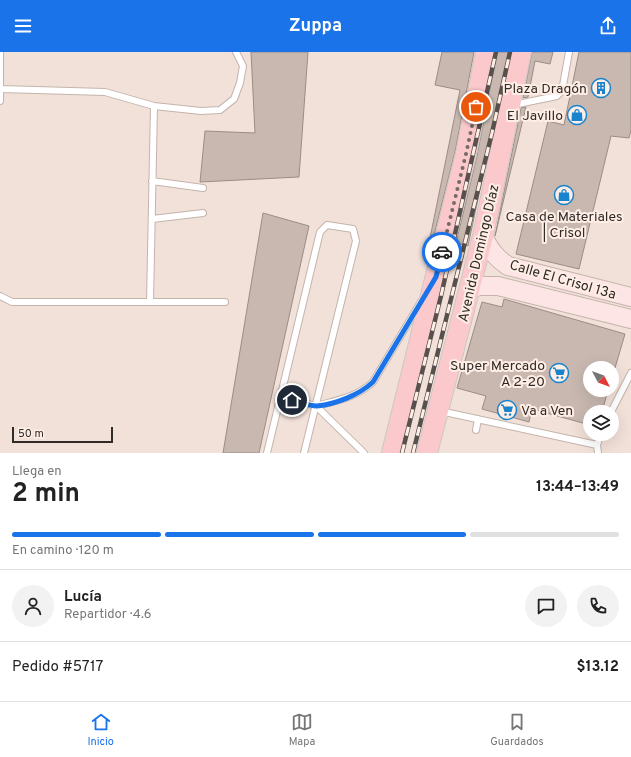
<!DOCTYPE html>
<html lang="es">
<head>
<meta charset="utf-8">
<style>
  body { margin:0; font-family:Overpass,sans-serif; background:#f2f2f2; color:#222; height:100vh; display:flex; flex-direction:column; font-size:15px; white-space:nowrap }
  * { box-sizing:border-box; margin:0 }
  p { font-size:13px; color:#767676 }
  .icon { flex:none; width:22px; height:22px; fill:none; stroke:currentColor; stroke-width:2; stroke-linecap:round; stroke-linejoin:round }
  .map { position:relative; height:401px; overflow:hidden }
  .drawer { display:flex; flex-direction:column; background:#fff; flex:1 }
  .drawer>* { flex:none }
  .needle { width:26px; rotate:131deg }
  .tools { position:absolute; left:583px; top:309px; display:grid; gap:8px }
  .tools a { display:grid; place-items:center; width:36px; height:36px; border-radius:50%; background:#fff; box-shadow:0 4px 16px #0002; font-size:20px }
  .scale { position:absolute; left:12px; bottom:10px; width:101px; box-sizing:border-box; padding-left:4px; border:2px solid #312b28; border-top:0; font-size:11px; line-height:14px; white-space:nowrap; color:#312b28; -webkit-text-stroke:3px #ffeee6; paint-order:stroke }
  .pin { position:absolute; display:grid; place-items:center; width:34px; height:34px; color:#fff; margin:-17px; border:2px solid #fff; border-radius:50%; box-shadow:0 1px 4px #0007 }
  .courier { position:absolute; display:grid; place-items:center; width:40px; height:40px; margin:-20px; border:3px solid #1a73e8; border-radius:50%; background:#fff; color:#222; box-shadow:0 1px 5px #0007 }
  .headline em { font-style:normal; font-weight:700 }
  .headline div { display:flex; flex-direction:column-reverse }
  .headline { display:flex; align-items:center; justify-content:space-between; height:68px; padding:0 12px }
  h1 { font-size:26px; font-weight:700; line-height:30px }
  .bar { display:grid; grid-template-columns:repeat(4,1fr); gap:6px 4px; align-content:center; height:48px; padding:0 12px }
  .bar i { height:5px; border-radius:3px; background:#e0e0e0 }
  .bar .active { background:#1a73e8 }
  .bar p { grid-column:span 4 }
  .line { display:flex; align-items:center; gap:10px; padding:0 12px; border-top:1px solid #e0e0e0 }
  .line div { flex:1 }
  .round { display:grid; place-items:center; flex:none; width:42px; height:42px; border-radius:21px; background:#f2f2f2 }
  header { display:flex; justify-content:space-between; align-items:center; height:52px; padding:0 12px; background:#1a73e8; color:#fff; font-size:18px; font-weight:700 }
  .dock { display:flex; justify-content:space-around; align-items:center; height:56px; border-top:1px solid #e0e0e0; background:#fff; font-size:11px; color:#767676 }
  .dock a { display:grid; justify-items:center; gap:2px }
  .dock .active { color:#1a73e8 }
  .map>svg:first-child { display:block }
  .building { fill:#c8b8b0; stroke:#9b8c85 }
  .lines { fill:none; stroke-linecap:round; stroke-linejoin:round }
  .lane-casing { stroke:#c4b4ac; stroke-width:8 }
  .secondary-casing { stroke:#c4b4ac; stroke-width:20 }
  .primary-casing { stroke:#c9c8c7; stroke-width:22 }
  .lane { stroke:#fff; stroke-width:6 }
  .secondary { stroke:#fde4e5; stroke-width:18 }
  .primary { stroke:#fbc9cb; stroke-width:20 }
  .rail-casing { stroke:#58504c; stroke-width:4.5 }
  .rail { stroke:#ffeee6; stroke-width:3; stroke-dasharray:9; stroke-linecap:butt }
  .done { stroke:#756b66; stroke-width:4; stroke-dasharray:0 7.2 }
  .route { stroke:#1a73e8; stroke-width:5 }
  .labels { text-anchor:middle; stroke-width:4; stroke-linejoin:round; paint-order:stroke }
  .poi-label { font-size:14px; fill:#312b28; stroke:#ffeee6; text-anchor:end }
  .street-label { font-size:14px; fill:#312b28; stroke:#ffeee6 }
</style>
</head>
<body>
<header><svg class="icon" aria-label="menu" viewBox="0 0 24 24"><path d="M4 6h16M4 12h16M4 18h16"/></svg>Zuppa<svg class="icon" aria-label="share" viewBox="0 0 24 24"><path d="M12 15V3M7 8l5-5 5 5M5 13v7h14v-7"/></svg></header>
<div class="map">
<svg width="631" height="401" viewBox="0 0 631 401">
  <rect width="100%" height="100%" fill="#f2e1d9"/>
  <path class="building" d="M251,0H308L299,125L200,130L205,79L255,81Z
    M442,0H474L455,100L433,187L430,186L460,38L435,33Z
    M497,0H509L468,194L456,191L477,104Z
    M532,0H553L550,12L535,9L528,45L523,46Z
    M579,0H631V78L629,86L611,84L579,217L516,202L548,69L564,73Z
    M526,55L495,184L521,56Z
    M263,161L309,174L259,401H223Z
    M504,247L625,282L615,316H590V338H608L602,360H590V373L532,357L529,370L482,357L486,344L457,336L482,250L502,255Z"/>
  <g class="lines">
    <defs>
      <path id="lane" d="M1,37L105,40L154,54L201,59L220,58L234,47L240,31L243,14L236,0
        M0,49V0
        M513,53L557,44L562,39L569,0
        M152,129L203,136
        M152,167L203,161
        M0,244L12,250H225
        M150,250L154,54
        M281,345L316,354L364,401
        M316,354C338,348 355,346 373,330L422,248
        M440,359L597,393
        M611,360L631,321
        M476,378L478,367
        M267,401L320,180L327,173L353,177L356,189L304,401
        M598,401L597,393L601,382"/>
      <path id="secondary" d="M483,184C490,198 496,206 508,214L631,245
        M471,237L479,234H498L631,267"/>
      <path id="primary" d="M392,401L466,102L486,0
        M427,401L483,184L521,0"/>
    </defs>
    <use href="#lane" class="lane-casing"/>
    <use href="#secondary" class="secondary-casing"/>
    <use href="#primary" class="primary-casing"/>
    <use href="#lane" class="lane"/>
    <use href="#secondary" class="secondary"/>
    <use href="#primary" class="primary"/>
    <defs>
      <path id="rail" d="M402,401L441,244L496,0
        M413,401L492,81L510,0"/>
    </defs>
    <use href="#rail" class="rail-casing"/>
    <use href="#rail" class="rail"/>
  </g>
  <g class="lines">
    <path class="done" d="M442,200L466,102L476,55"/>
    <path class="route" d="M292,348C300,350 309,354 317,354C336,352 359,343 373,330L436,225L442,200"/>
  </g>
  <defs>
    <symbol id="building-ring" viewBox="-11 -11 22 22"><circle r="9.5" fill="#ffeee6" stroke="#1884ce" stroke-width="1.5"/><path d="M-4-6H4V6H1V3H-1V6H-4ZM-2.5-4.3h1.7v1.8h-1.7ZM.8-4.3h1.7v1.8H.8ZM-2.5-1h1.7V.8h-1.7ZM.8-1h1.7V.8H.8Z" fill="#1884ce"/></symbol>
    <symbol id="shop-ring" viewBox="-11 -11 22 22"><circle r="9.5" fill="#ffeee6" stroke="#1884ce" stroke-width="1.5"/><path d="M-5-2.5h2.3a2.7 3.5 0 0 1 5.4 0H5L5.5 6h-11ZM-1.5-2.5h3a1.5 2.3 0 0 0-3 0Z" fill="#1884ce"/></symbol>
    <symbol id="supermarket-ring" viewBox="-11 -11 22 22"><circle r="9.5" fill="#ffeee6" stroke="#1884ce" stroke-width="1.5"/><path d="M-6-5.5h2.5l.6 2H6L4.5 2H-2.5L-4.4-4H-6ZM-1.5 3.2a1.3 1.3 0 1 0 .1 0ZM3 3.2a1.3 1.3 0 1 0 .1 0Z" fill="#1884ce"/></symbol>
  </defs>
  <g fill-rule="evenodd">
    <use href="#building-ring" x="590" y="25" width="22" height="22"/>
    <use href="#shop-ring" x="566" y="52" width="22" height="22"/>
    <use href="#shop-ring" x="553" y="132" width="22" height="22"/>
    <use href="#supermarket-ring" x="548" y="310" width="22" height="22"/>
    <use href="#supermarket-ring" x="496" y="347" width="22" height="22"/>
  </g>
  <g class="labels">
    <g class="poi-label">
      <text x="587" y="41">Plaza Dragón</text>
      <text x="563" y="68">El Javillo</text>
      <text x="564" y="169" text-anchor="middle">Casa de Materiales<tspan x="564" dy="16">| Crisol</tspan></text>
      <text x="545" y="318">Super Mercado<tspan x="545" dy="16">A 2-20</tspan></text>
      <text x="521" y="363" text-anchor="start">Va a Ven</text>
    </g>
    <g class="street-label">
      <text transform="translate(478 201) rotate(-77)" y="5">Avenida Domingo Díaz</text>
      <text transform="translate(563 227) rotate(16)" y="5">Calle El Crisol 13a</text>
    </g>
  </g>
</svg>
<div class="tools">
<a><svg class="needle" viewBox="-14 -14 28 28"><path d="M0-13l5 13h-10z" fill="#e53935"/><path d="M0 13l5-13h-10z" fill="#767676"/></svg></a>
<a><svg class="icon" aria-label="layers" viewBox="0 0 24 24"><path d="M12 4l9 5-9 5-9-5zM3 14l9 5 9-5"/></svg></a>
</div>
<div class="scale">50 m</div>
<div class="pin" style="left:476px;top:55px;background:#ea580c"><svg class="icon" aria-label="bag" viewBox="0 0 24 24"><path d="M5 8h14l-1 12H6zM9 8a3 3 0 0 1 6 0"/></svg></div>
<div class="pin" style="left:292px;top:348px;background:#1f2937"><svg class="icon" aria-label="home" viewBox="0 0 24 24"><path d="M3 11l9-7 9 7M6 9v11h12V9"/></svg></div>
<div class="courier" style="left:442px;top:200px"><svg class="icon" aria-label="car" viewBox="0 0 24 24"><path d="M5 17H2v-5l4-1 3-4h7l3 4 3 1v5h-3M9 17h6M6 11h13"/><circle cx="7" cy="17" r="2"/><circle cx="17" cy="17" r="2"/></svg></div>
</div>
<section class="drawer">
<div class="headline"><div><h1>2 min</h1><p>Llega en</p></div><em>13:44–13:49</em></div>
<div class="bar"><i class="active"></i><i class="active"></i><i class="active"></i><i></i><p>En camino · 120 m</p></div>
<div class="line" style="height:72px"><a class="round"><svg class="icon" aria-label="person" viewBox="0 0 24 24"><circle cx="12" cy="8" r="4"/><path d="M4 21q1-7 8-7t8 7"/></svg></a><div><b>Lucía</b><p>Repartidor · 4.6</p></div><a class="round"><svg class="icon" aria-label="chat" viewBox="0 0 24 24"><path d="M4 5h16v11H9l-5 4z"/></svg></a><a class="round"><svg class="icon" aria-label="phone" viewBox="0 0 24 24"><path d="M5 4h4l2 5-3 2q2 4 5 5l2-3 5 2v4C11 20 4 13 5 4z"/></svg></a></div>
<div class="line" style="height:52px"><div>Pedido #5717</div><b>$13.12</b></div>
</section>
<nav class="dock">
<a class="active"><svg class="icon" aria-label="home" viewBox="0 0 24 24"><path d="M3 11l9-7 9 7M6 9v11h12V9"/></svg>Inicio</a>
<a><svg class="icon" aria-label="map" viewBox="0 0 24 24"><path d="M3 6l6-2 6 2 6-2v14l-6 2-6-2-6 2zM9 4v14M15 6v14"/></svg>Mapa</a>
<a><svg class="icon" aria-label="saved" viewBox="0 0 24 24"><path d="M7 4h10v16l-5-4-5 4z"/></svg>Guardados</a>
</nav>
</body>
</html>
